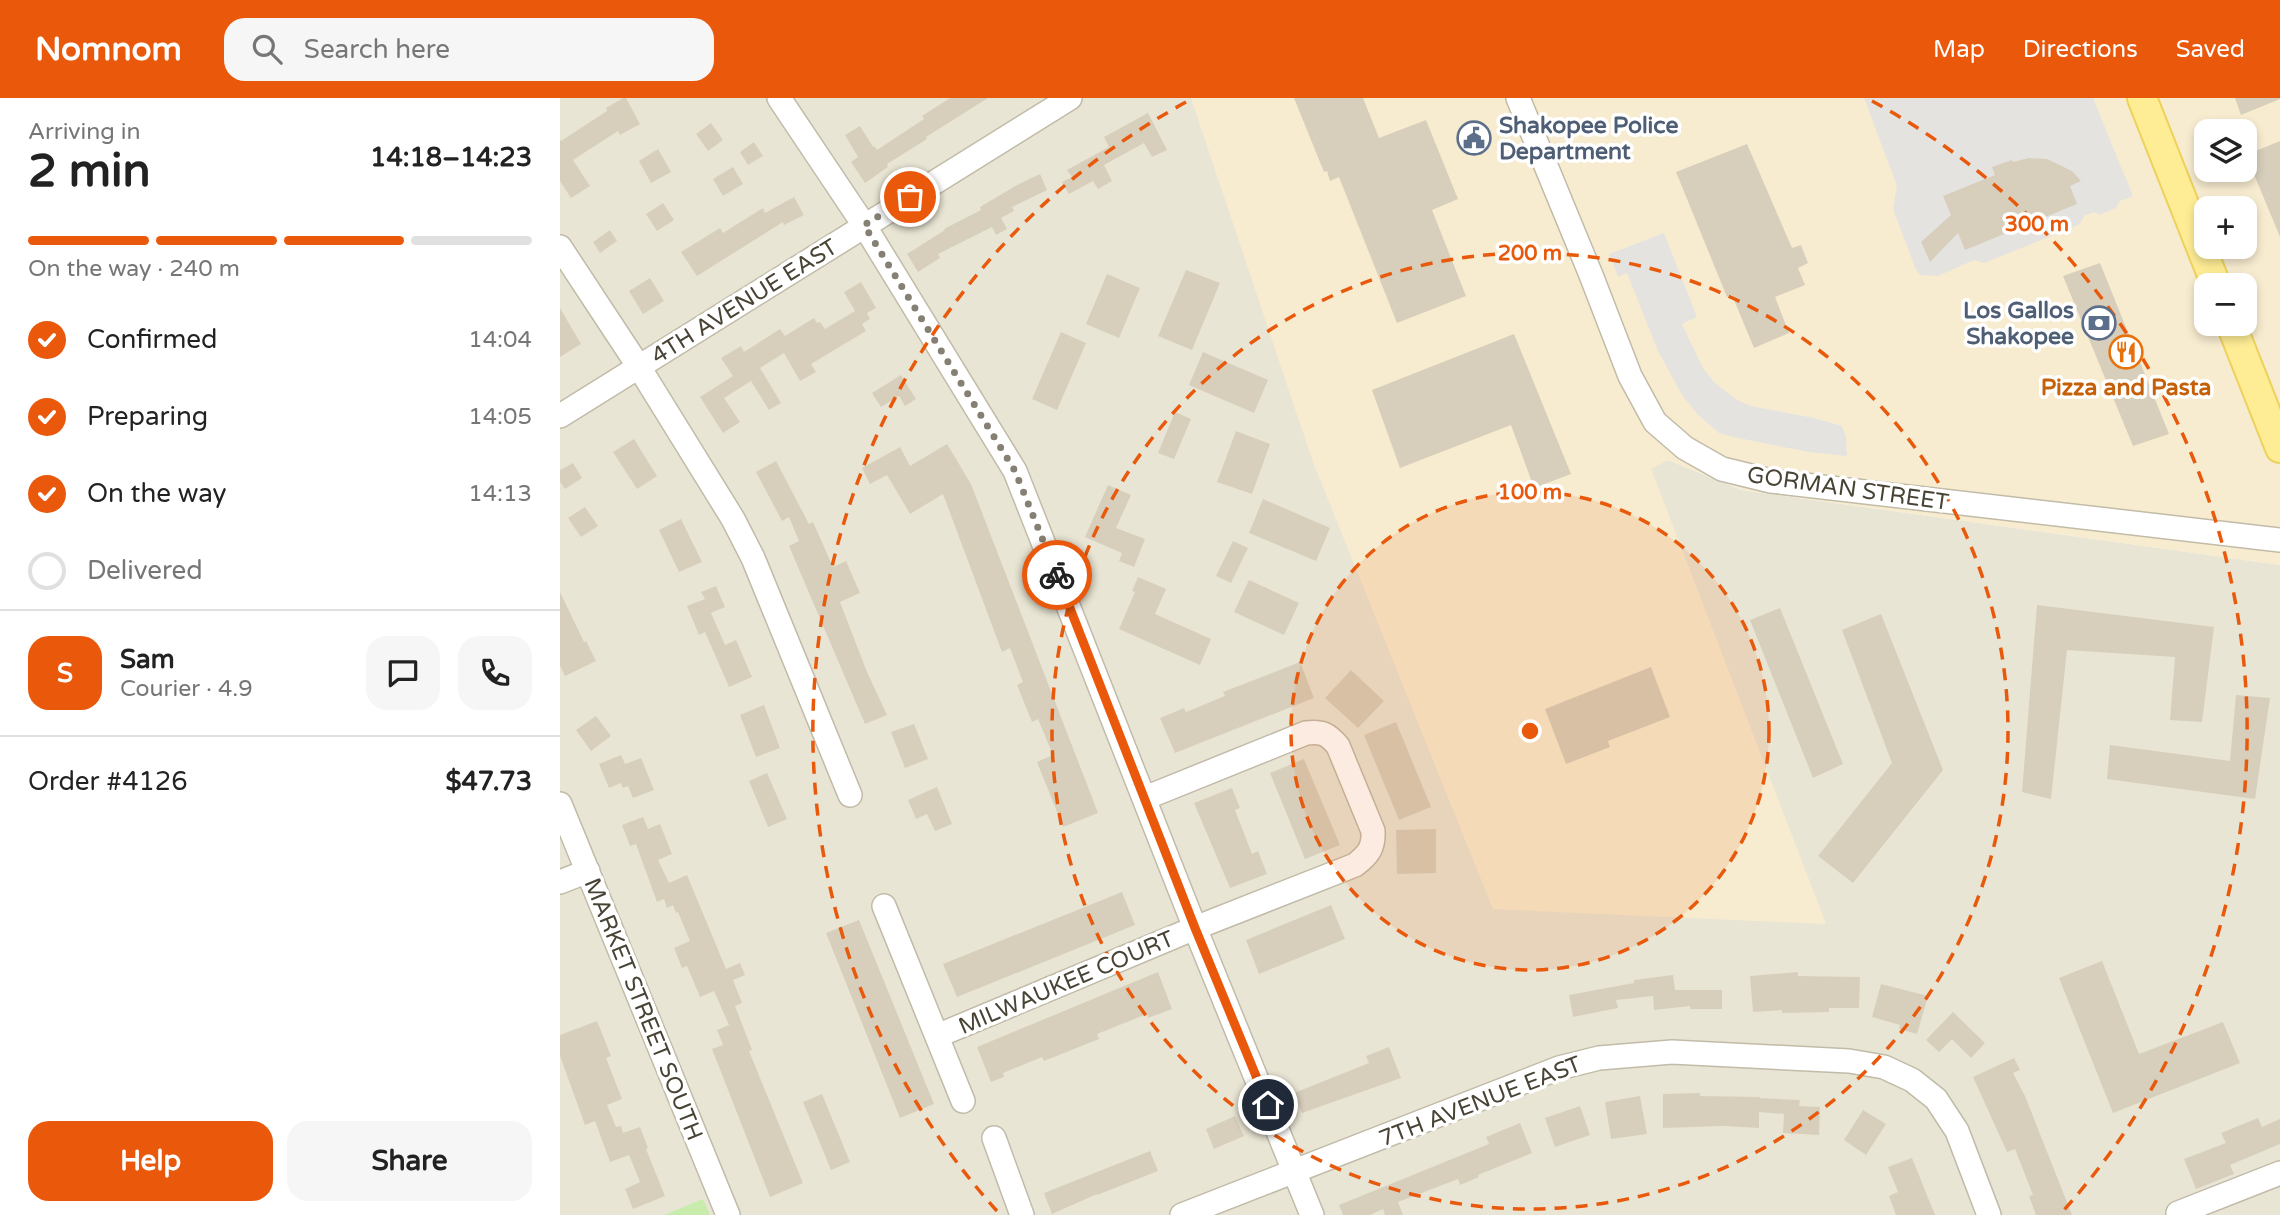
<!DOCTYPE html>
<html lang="en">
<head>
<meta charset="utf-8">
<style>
  body { margin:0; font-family:"Varela Round",sans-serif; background:#f6f6f6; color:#222; height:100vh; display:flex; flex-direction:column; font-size:26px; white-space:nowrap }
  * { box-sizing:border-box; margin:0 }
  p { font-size:23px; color:#767676 }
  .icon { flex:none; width:38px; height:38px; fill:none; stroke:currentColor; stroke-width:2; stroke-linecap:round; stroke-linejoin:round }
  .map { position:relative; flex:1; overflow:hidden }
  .sheet { display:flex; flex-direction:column; background:#fff; width:560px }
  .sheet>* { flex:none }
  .tools { position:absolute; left:1634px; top:21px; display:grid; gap:14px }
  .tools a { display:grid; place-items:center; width:63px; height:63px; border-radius:14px; background:#fff; box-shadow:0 4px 10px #0003; font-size:35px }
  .pin { position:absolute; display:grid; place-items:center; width:60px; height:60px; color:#fff; margin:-30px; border:4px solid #fff; border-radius:50%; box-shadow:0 2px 7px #0007 }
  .courier { position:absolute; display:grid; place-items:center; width:70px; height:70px; margin:-35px; border:5px solid #ea580c; border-radius:50%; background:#fff; color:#222; box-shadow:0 2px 9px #0007 }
  .summary em { font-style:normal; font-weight:800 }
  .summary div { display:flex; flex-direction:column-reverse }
  .summary { display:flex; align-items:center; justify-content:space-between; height:119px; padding:0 28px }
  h1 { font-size:46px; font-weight:800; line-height:52px }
  .bar { display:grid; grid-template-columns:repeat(4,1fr); gap:10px 7px; align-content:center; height:84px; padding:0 28px }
  .bar i { height:9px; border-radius:5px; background:#e0e0e0 }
  .bar .selected { background:#ea580c }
  .bar p { grid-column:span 4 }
  .line { display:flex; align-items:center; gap:18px; padding:0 28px; border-top:2px solid #e0e0e0 }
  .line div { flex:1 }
  .round { display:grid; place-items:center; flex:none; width:74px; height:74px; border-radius:21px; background:#f6f6f6 }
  ol { padding:0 28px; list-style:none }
  li { display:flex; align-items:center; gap:21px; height:77px }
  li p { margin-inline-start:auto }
  li .icon { padding:7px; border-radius:50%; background:#ea580c; color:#fff; stroke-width:4 }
  li:last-child { color:#767676 }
  li i { width:38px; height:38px; border:4px solid #e0e0e0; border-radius:50% }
  .cta { display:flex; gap:14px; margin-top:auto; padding:14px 28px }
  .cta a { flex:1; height:80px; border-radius:21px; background:#ea580c; color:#fff; font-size:28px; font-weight:800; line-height:80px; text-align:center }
  .cta a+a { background:#f6f6f6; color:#222 }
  header { display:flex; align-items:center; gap:42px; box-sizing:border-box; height:98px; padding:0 35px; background:#ea580c; color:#fff }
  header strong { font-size:33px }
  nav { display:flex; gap:38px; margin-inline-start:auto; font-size:24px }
  .search { width:490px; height:63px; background:#f6f6f6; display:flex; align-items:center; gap:18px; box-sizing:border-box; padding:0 24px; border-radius:21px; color:#767676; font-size:26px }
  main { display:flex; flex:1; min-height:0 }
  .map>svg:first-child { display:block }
  .residential { fill:#e9e5d4 }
  .commercial { fill:#f8ecd0; fill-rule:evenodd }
  .green { fill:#c8ecac }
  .parking { fill:#e5e3df }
  .building { fill:#d7cfbb }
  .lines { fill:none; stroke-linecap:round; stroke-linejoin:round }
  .minor-casing { stroke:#c1bba8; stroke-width:26 }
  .major-casing { stroke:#ecd25d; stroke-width:32 }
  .minor { stroke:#fff; stroke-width:23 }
  .major { stroke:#ffed95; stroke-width:28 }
  .done { stroke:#858073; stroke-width:7; stroke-dasharray:0 12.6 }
  .route { stroke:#ea580c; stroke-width:9 }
  .ring { fill:none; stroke:#e8590c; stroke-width:3.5; stroke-dasharray:12 9 }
  .labels { text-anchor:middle; stroke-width:7; stroke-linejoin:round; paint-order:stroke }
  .service-label { font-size:23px; font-weight:bold; fill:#4e5e75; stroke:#fff; text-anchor:start }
  .street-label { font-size:23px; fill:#484335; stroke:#fff }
  .food-label { font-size:23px; font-weight:bold; fill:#c56008; stroke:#fff }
  .centre { fill:#e8590c; stroke:#fff; stroke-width:3.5 }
  .ring-label { font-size:21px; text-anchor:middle; font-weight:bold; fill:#e8590c; stroke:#fff; stroke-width:7; stroke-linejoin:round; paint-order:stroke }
</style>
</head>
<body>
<header>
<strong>Nomnom</strong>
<div class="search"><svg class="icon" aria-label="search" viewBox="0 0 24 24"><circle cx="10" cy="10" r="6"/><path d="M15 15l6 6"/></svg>Search here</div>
<nav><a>Map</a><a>Directions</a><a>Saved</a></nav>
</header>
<main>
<section class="sheet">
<div class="summary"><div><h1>2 min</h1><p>Arriving in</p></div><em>14:18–14:23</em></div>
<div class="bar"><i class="selected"></i><i class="selected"></i><i class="selected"></i><i></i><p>On the way · 240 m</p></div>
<ol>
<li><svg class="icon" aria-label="check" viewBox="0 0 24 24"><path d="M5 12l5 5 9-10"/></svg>Confirmed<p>14:04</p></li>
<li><svg class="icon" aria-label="check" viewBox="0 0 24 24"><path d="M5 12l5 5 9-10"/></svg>Preparing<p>14:05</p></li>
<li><svg class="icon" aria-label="check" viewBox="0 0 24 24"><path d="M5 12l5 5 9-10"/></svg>On the way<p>14:13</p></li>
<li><i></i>Delivered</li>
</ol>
<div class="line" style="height:126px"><b class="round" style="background:#ea580c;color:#fff">S</b><div><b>Sam</b><p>Courier · 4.9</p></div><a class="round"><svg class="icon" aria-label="chat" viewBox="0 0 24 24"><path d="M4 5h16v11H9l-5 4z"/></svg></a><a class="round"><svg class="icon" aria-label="phone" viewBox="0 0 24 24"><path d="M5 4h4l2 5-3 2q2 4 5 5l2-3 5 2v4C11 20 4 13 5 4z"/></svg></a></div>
<div class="line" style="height:91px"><div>Order #4126</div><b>$47.73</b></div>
<div class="cta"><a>Help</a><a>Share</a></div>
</section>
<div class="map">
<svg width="1720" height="1117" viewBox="0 0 1720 1117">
  <rect width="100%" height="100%" fill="#f5f2e7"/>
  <path class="residential" d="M0,0H631L1091,370L1108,362L1181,392L1720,467V1117H0Z"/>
  <path class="commercial" d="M631,0H1720V467L1183,392L1108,362L1091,371L1266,826L933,811L753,364ZM1647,33H1685V72H1647ZM1647,110H1685V149H1647ZM1647,187H1685V226H1647Z"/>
  <path class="green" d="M143,1101L150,1117H104Z"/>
  <path class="parking" d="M1304,0H1533L1573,98L1560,103L1556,110L1539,117L1534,114L1524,118L1520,126L1509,131L1424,165L1414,162L1378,178L1360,177L1356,172L1333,111L1337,88Z
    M1104,135L1137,219L1122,226L1143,270L1154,284L1177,302L1191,308L1254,320L1282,328L1286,339L1287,358L1249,354L1173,339L1159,335L1138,317L1122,297L1098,253L1067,175L1058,179L1049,156Z"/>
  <path class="building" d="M63,0H66L80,26L60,37L58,33L13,62L30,88L11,100L0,83V41L1,43L47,13L46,10Z
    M390,0H428L366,39L367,41L327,66L328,69L305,85L291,64L298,59L285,37L300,28L313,49L314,48L317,52L364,21L362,18Z
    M734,0H803L819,40L866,22L898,101L872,112L906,198L837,225L779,79L770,83L767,73L764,74Z
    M1675,0H1720V1L1681,17Z
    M588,15L607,52L592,59L584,45L544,67L552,83L538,91L533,83L509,96L502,84L512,79L507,72L549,49L544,39Z
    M151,25L163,42L148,53L136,36Z
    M1720,43V139L1686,57Z
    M194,44L203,58L188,67L180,54Z
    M1187,46L1232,150L1241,147L1248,165L1238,170L1245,187L1215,199L1229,235L1194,250L1172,197L1167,199L1116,74Z
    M98,51L111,74L91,85L79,63Z
    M1469,60L1487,61L1512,73L1521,83L1510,88L1517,106L1405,152L1398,135L1370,164L1361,144L1391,117L1383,98L1435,77L1432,69L1452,62L1453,64Z
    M173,69L183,86L163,98L153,81Z
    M480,76L487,92L452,109L454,113L441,120L447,131L436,137L432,129L378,156L380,160L358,174L347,156L385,132L384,131L421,112L420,109L459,86Z
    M234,99L244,117L224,127L223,124L137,178L121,154L160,130L163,135L203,110L205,115Z
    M103,105L114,122L97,133L86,116Z
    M50,132L57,143L40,155L33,144Z
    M1540,165L1609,336L1573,348L1503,178Z
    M626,172L660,185L632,252L598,238Z
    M547,176L580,190L559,240L526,226Z
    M90,180L104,203L83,216L69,193Z
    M301,184L316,210L307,215L310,221L302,226L306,233L251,266L256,274L240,283L224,255L200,270L221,305L209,312L191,283L164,300L180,324L163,335L140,299L173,278L161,260L181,248L184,254L220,231L225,238L254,220L257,225L260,224L265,231L295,213L284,194Z
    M0,210L21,246L0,259Z
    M501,234L526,245L497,312L472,301Z
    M954,236L1011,376L974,390L951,327L840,370L812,292Z
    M643,254L708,282L694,315L629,287Z
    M341,277L356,301L345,308L339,298L321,309L312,295Z
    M615,314L631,321L614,361L598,355Z
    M676,333L710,346L692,396L657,384Z
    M74,341L97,378L77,391L53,354Z
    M387,346L411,386L538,715L503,729L477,664L493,657L478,621L472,624L457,587L463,584L450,550L442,554L383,396L350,416L327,377L310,386L302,370L340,349L350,368Z
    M216,363L249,426L253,424L273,469L286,463L300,495L280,504L307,574L327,617L305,626L229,448L239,443L229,419L222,423L196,374Z
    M13,365L22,380L5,391L0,384V372Z
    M548,387L571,397L556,430L585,441L574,469L559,463L562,455L525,439Z
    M703,401L770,430L756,463L689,435Z
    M25,409L38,428L21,439L8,420Z
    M121,421L142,464L119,474L99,432Z
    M673,443L688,450L671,485L656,478Z
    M578,479L606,491L595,516L651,541L640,567L559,531L575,494L572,493Z
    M689,482L739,505L724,537L674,514Z
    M156,488L165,509L151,515L165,547L176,542L192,579L169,589L145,534L139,537L127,508L145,501L141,494Z
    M0,494L24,544L26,543L36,563L5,578L0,568Z
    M1477,507L1654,529L1642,624L1610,622L1615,559L1507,552L1491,701L1462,694Z
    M1220,510L1283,666L1253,680L1190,522Z
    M1321,516L1383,672L1293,785L1258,758L1332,665L1282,532Z
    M740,564L754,600L615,655L600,620L624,610L626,614L665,598L663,594Z
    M1091,569L1110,619L1048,643L1050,649L1006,666L985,611Z
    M791,572L824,603L798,630L765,600Z
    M1676,597L1710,600L1695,701L1547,681L1550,647L1670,663Z
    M204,607L220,650L196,659L180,617Z
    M36,618L51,638L31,653L16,632Z
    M836,624L871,709L839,722L804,637Z
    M354,626L368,661L345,670L331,634Z
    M61,657L65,666L81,660L94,692L73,700L68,688L63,690L61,685L49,690L39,666Z
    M744,661L780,747L745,761L710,675Z
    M207,675L227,721L208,729L189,683Z
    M377,689L392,726L375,733L367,716L356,721L348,702Z
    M672,690L680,710L675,712L692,756L698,753L707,776L670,790L634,705Z
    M83,719L88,731L100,726L112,756L98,762L109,785L127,777L166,871L180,865L185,877L173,882L182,905L175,908L192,952L189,953L243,1085L210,1099L152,951L163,947L157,932L169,927L154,893L140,899L127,868L122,870L114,850L130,843L118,814L116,815L113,807L107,810L104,801L97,804L76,746L70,748L62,727Z
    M876,731V775L837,776L836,732Z
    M562,794L575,827L397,899L383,866Z
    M771,807L785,841L699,876L686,842Z
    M299,822L374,1006L340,1020L266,835Z
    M1542,863L1579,956L1663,924L1680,965L1553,1015L1499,880Z
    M598,874L612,911L588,920L587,916L537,936L539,941L484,963L482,959L443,975L444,979L431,984L417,949Z
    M1238,874V878L1300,879L1299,910H1269V914L1222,915V912L1193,914L1190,878Z
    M1113,877L1115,892H1162V911H1130V908L1094,912L1093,898L1056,902L1058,910L1013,919L1009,897L1074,885V882Z
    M1321,886L1368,898L1357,936L1339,931L1340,927L1312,919Z
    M1393,914L1425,945L1411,960L1392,941L1379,954L1366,942Z
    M37,923L51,958L46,960L62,1001L47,1007L56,1029L61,1028L63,1035L80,1029L88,1050L86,1051L105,1098L73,1111L65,1091L80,1084L69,1057L50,1064L35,1023L25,1027L0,958V937Z
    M829,949L841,980L742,1015L734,995L809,965L806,958Z
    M1454,960L1460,972L1453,975L1465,998L1512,1117H1476L1469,1098L1473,1097L1455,1051L1447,1054L1413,979Z
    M1140,995V998L1200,999V1000L1240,1002L1239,1008L1260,1009L1259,1037L1223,1035L1224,1016L1199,1014V1030L1163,1028L1103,1030V996Z
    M262,996L290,1064L271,1072L243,1004Z
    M1080,998L1087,1036L1051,1041L1045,1004Z
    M1020,1008L1030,1037L995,1049L985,1020Z
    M1303,1012L1326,1026L1306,1057L1284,1042Z
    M675,1018L684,1038L654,1051L646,1031Z
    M1698,1020L1702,1029L1720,1021V1046L1670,1067L1674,1076L1636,1091L1624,1061L1666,1045L1661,1035Z
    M960,1025L972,1055L918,1077L919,1079L900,1087L898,1081L838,1104L843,1117H825L823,1111L810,1117H783L779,1107L929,1046L926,1039Z
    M590,1053L598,1073L537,1097V1096L492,1116L484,1095Z
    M1352,1060L1375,1117H1336L1329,1098L1338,1094L1328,1069Z"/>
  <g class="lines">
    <defs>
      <path id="minor" d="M219,0L304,127L455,373L635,830L752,1117
        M958,0L1031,177L1070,278L1095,324L1125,350L1162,371L1211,383L1720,442
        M0,149L79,269L173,421L193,460L290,697
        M0,318L510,0
        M0,706L168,1117
        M0,784L28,773
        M324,808L403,1003
        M377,938L635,830L795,767C808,757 814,750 813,733L778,648C768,636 762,633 746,635L585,700
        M434,1040L462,1117
        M1618,1115L1720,1075
        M622,1117L999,970L1039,960L1112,954L1289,963L1324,969L1352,982L1376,1001L1397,1033L1429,1117"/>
      <path id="major" d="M1582,0L1656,187
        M1671,226L1720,350"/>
    </defs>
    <use href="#minor" class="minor-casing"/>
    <use href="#major" class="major-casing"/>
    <use href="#minor" class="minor"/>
    <use href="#major" class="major"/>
  </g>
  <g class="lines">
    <path class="done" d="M350,99L304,127L455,373L497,477"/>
    <path class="route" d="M497,477L635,830L708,1007"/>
  </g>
  <circle cx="970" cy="633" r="239" fill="#e8590c" fill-opacity=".12"/>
  <g class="ring">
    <circle cx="970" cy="633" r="239"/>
    <circle cx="970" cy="633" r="478"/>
    <path d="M437 1113A717 717 0 0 1 628 3M1312 3A717 717 0 0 1 1503 1113"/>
  </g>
  <defs>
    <symbol id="civic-ring" viewBox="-11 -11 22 22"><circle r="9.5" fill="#fff" stroke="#5c6f8a" stroke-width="1.5"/><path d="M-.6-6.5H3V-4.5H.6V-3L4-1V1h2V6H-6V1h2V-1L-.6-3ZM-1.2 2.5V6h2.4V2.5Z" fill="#5c6f8a"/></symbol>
    <symbol id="bank-ring" viewBox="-11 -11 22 22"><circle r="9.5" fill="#fff" stroke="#5c6f8a" stroke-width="1.5"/><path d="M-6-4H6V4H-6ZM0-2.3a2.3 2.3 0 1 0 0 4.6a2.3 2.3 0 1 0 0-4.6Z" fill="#5c6f8a"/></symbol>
    <symbol id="restaurant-ring" viewBox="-11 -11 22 22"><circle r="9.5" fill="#fff" stroke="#e8710a" stroke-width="1.5"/><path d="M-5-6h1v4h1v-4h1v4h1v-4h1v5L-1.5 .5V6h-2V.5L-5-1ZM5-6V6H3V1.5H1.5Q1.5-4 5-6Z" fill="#e8710a"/></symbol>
  </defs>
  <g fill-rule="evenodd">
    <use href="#civic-ring" x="895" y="21" width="38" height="38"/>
    <use href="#bank-ring" x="1520" y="206" width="38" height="38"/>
    <use href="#restaurant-ring" x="1547" y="235" width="38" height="38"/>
  </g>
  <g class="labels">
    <g class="service-label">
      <text x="939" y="35">Shakopee Police<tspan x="939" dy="26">Department</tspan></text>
      <text x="1514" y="220" text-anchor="end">Los Gallos<tspan x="1514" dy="26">Shakopee</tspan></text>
    </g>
    <g class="street-label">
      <text transform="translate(184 203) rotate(-32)" y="8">4TH AVENUE EAST</text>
      <text transform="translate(1288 390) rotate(8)" y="8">GORMAN STREET</text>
      <text transform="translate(506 884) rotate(-23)" y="8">MILWAUKEE COURT</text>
      <text transform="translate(84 911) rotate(68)" y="8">MARKET STREET SOUTH</text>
      <text transform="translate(920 1003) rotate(-21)" y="8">7TH AVENUE EAST</text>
    </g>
    <g class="food-label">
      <text x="1566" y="297">Pizza and Pasta</text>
    </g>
  </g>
  <circle cx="970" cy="633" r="10" class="centre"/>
  <g class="ring-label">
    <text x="1477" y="133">300 m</text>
    <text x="970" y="162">200 m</text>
    <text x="970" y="401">100 m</text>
  </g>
</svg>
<div class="tools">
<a><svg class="icon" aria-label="layers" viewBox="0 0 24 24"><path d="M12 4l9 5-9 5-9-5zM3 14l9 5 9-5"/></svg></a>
<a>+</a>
<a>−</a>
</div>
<div class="pin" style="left:350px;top:99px;background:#ea580c"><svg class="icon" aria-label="bag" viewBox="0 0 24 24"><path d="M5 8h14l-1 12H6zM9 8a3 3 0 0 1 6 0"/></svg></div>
<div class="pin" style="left:708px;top:1007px;background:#1f2937"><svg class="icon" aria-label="home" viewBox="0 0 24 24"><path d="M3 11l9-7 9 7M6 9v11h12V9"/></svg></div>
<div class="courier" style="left:497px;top:477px"><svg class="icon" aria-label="bike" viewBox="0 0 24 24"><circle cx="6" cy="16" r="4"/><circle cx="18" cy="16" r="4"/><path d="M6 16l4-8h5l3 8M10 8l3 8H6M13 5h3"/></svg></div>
</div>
</main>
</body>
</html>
